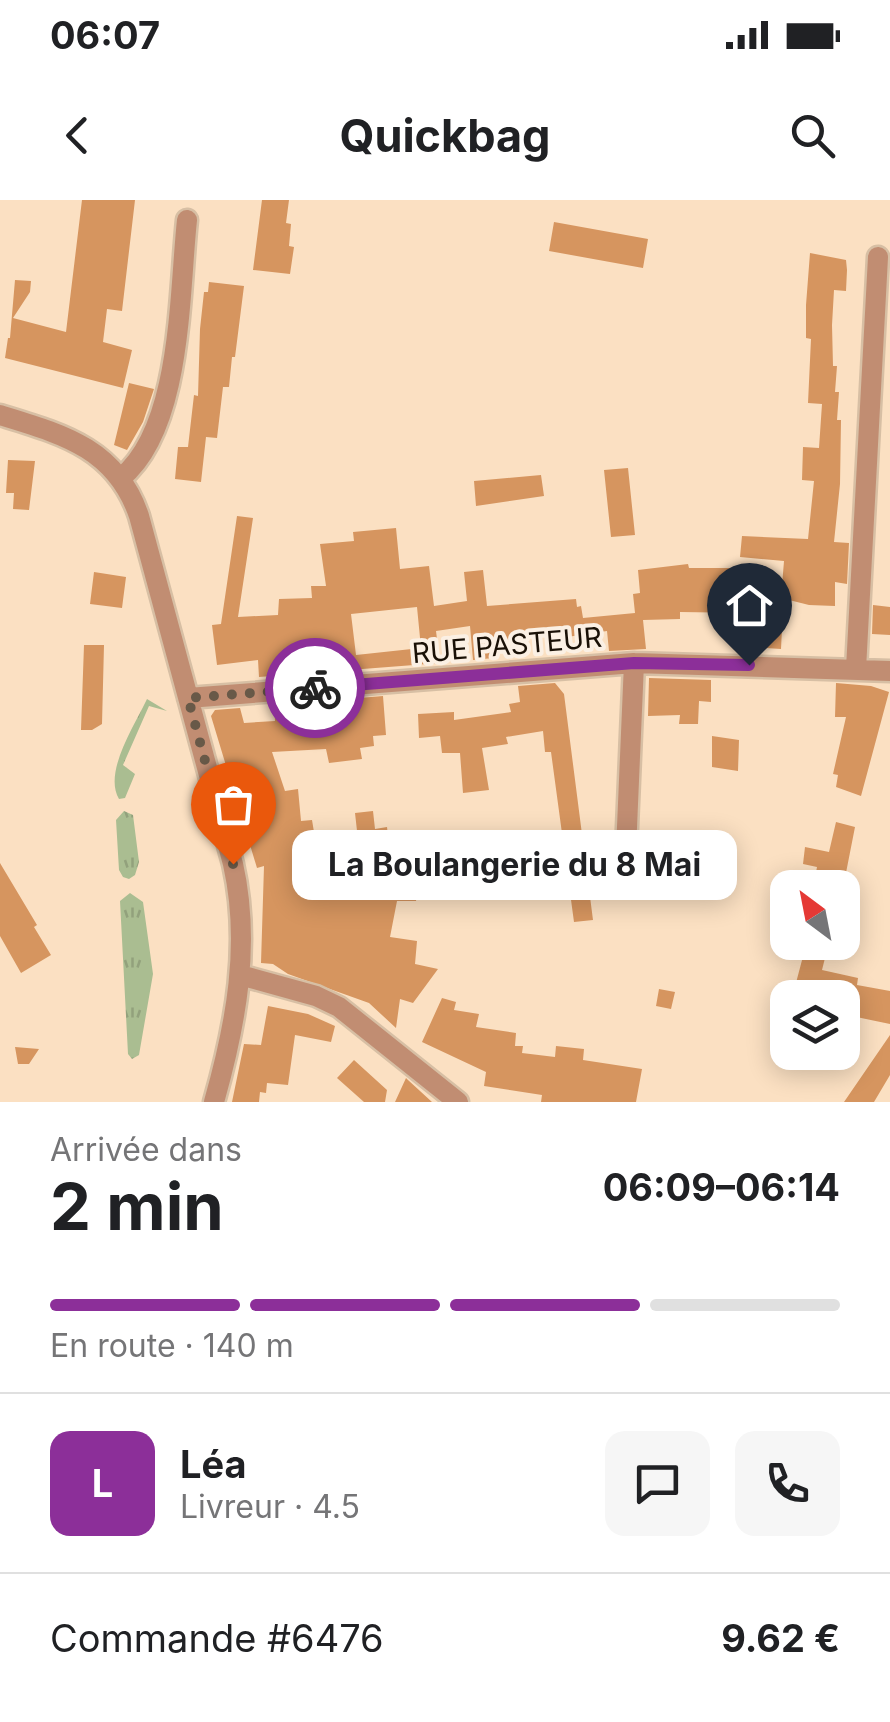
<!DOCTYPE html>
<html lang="fr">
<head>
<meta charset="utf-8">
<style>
  body { margin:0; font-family:Inter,sans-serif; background:#f6f6f6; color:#202124; height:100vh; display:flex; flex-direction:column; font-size:38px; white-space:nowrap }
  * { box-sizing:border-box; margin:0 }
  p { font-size:32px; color:#757577 }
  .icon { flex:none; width:55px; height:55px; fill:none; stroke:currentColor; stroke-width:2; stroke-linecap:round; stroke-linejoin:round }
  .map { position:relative; height:902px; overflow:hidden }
  .details { display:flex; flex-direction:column; background:#fff; flex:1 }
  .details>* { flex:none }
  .needle { width:65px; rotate:328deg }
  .controls { position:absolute; left:770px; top:670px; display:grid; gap:20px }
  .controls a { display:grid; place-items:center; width:90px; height:90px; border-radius:20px; background:#fff; box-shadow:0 5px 25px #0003; font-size:50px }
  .pin { position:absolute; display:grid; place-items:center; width:85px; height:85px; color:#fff; margin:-102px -42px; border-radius:50% 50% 50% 0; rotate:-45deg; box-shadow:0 0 10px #0007 }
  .pin .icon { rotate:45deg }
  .courier { position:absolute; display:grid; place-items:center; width:100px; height:100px; margin:-50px; border:8px solid #8c2f99; border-radius:50%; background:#fff; color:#222; box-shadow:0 2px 12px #0007 }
  .bubble { position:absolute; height:70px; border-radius:20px; background:#fff; box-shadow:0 5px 25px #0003; font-size:32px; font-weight:700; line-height:70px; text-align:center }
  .head em { font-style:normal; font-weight:700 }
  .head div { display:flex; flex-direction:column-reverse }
  .head { display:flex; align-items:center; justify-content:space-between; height:170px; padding:0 50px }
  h1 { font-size:65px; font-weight:700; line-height:75px }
  .bar { display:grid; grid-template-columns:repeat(4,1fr); gap:15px 10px; align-content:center; height:120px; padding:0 50px }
  .bar i { height:12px; border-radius:8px; background:#e0e0e0 }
  .bar .on { background:#8c2f99 }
  .bar p { grid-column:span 4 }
  .line { display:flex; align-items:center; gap:25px; padding:0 50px; border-top:2px solid #e0e0e0 }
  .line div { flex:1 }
  .round { display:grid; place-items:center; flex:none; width:105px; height:105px; border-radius:20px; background:#f6f6f6 }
  .status { display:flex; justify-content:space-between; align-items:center; height:70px; padding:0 50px; background:#fff; direction:ltr }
  .status svg { height:28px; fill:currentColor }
  header { display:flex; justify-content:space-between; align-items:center; height:130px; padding:0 50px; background:#fff; font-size:45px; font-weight:700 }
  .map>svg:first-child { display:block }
  .grass { fill:url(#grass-tufts) }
  .building { fill:#d6955f; fill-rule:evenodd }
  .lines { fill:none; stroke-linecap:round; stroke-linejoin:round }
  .minor-casing { stroke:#d7bfa4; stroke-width:25 }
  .minor { stroke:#c18d72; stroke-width:20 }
  .done { stroke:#685948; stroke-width:10; stroke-dasharray:0 18 }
  .route { stroke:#8c2f99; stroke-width:12 }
  .labels { text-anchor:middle; stroke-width:8; stroke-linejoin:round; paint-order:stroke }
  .street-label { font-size:28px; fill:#191006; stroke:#fbf0e4 }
</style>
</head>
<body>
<div class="status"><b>06:07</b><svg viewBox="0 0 49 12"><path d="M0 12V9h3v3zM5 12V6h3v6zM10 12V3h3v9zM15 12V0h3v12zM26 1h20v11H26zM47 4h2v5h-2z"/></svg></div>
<header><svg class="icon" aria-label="back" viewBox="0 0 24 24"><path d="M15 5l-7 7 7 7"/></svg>Quickbag<svg class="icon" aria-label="search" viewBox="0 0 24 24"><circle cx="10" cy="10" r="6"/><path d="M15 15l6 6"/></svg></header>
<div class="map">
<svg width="890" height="902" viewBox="0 0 890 902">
  <defs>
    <pattern id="grass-tufts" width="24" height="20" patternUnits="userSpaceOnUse" patternTransform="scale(2.5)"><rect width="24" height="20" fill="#aabd91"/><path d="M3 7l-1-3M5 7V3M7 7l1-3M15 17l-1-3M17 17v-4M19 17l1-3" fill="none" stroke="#92a17c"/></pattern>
  </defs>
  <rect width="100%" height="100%" fill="#fbe0c2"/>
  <path class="grass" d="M147,499L167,511L149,506L123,565L135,574L125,598L119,599C103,572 135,525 147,499Z
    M124,611L133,615L139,662L135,675L129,679L123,677L119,670L116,620Z
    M130,693L143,702L153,774L139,855L132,859L128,854L120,701Z"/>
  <path class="building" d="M82,0H135L122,111L107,109L103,142L132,150L123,188L5,158L8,138H10L15,80L31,81L30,92L13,118L66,132Z
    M262,0H289L286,23L291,24L289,46L294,47L290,74L253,70Z
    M554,22L648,39L643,68L549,51Z
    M810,53L846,60L847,70L846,91L834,90L832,125L833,166H837L835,192H839L837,220H841L840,284L834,342L849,343L847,384L835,382V406L809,405L781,398L784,361L740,357L742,336L808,339L814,281L802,280L803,247L819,248L822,204L808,203L811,139L806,138V105Z
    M209,82L244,86L235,157H232L229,187H223L217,238L206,237L201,282L175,279L178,247H188L194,195L198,196L200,129L204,92H208Z
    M129,183L154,189L143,222L127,250L114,245Z
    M8,260L35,261L29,310L13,309L14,293H6Z
    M628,268L635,335L611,337L604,270Z
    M541,275L544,296L476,306L474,281Z
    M237,316L253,318L238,417L278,415L279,399L312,398L311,386H326L320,344L354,341L353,332L396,328L400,369L429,366L434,406L467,401L464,372L483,370L487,406L576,399L577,407L581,406L583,418L635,413L633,394L640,393L638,370L688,364L689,368H750L748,413L680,412V419L643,420L646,449L609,451L607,431L567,437L566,434L491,442L493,458L473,460L470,426L436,431L440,463L259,477L258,460L217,465L212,425L221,424ZM417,407L421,448L356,455L351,414Z
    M94,372L126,377L122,408L90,404Z
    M873,405L890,407V435L872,434Z
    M751,407L783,409L781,449L749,447Z
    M84,445H104L102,524L92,530H81Z
    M649,478L711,480V502L699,501L698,524H679L680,515L648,516Z
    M555,483L564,494L593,720L574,722L551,552H545L543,531L506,537L508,544L482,548L489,590L463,593L460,553H442L440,536L419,538L418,514L454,512V520L511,512L509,504L520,502L518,486Z
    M836,483L871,486L889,492L861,596L836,587L838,575L833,574L846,517H835Z
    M383,496L386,535L373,536L374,546L360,548L362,559L329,563L326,549L272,552L285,591L298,589L301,621L312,620L315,638H322L320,686L363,684L355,613L373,611L375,629L387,627L392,671L419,678L416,701H397L390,737L417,741L415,764L438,769L413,803L400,799L396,828L369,803L288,774L273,764L261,763L264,666L257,668L211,516L215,510L240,508L244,523L275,521L274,505Z
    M712,536L739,540L738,571L712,567Z
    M836,622L855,627L843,688H813L817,667L803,664L805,647L829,652Z
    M493,631L498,652L479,657L474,635Z
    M0,663L37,725L34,727L51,755L21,773L0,736Z
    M806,745L827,750L822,770L858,778L857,785L890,791V824L842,814V798H792Z
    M659,789L675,792L671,809L656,806Z
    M442,798L456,802L454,810L479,814L476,827L516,833L515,846H523L522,853L555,857L556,846L584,849L583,860L642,869L636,902H541L542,895L484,886L486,872L422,842Z
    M268,806L308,814L335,826L331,842L295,835L288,885L267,883L266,893L260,892L259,902H232L244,844L261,845Z
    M890,835V875L874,902H844Z
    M15,847L39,849L29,864H18Z
    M354,860L387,890L385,902H364L337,878Z
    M406,878L408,880L432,902H395Z"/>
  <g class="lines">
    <defs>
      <path id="minor" d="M0,215C62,234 116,248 139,316L233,664C251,744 236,824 214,902
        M121,278C182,228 179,94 187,20
        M856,469L878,57
        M188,498L634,463L890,471
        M625,674L634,463
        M240,775L316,796L339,807L458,902"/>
    </defs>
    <use href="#minor" class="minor-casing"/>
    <use href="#minor" class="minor"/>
  </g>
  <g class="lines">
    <path class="done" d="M233,664L188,498L315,488"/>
    <path class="route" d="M315,488L634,463L749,465"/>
  </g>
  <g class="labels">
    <g class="street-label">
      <text transform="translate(507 445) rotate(-5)" y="10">RUE PASTEUR</text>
    </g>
  </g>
</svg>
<div class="controls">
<a><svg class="needle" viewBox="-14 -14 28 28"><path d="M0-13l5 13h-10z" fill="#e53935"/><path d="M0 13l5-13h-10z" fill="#757577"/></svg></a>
<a><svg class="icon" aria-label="layers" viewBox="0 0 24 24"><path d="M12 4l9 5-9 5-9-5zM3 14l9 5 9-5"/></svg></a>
</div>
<div class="pin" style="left:233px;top:664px;background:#ea580c"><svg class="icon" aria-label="bag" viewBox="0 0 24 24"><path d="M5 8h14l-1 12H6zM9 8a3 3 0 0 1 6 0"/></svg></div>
<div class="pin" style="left:749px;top:465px;background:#1f2937"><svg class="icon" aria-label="home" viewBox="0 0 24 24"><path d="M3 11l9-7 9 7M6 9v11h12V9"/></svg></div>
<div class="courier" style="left:315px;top:488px"><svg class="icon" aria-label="bike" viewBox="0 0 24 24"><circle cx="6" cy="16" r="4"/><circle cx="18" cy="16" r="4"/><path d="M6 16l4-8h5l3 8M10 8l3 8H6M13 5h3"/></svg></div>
<div class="bubble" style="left:292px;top:630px;width:445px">La Boulangerie du 8 Mai</div>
</div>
<section class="details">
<div class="head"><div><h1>2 min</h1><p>Arrivée dans</p></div><em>06:09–06:14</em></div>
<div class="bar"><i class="on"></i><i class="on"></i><i class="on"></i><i></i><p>En route · 140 m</p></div>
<div class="line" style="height:180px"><b class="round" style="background:#8c2f99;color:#fff">L</b><div><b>Léa</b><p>Livreur · 4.5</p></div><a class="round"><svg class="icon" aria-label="chat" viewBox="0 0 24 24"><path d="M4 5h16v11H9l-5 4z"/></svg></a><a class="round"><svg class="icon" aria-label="phone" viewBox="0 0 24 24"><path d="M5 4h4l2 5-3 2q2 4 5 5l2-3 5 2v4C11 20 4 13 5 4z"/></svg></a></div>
<div class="line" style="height:130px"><div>Commande #6476</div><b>9.62 €</b></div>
</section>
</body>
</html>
